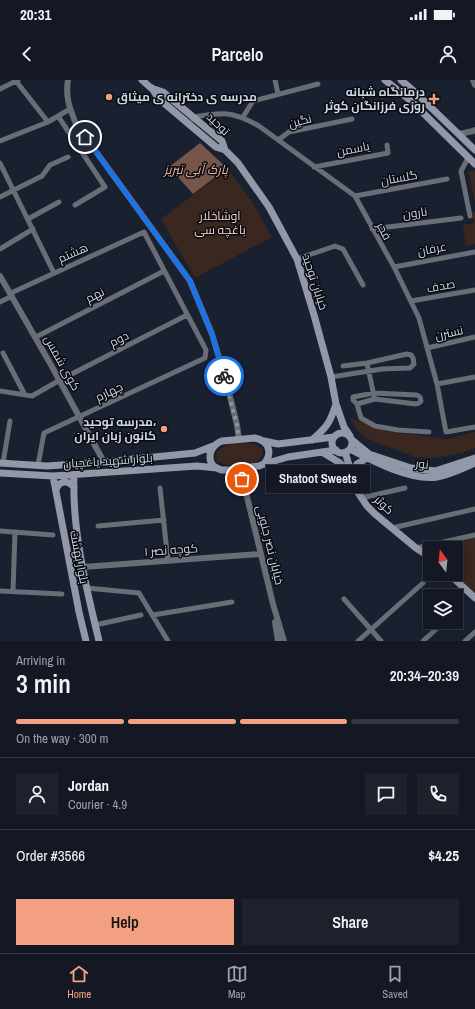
<!DOCTYPE html>
<html lang="en">
<head>
<meta charset="utf-8">
<style>
  body { margin:0; font-family:"Archivo Narrow",Cairo,sans-serif; background:#1c212c; color:#f1f3f6; height:100vh; display:flex; flex-direction:column; font-size:15px; white-space:nowrap }
  * { box-sizing:border-box; margin:0 }
  p { font-size:13px; color:#9da0a6 }
  .icon { flex:none; width:22px; height:22px; fill:none; stroke:currentColor; stroke-width:2; stroke-linecap:round; stroke-linejoin:round }
  .map { position:relative; height:561px; overflow:hidden }
  .side { display:flex; flex-direction:column; background:#131824; flex:1 }
  .side>* { flex:none }
  .needle { width:26px; rotate:345deg }
  .tools { position:absolute; left:423px; top:461px; display:grid; gap:8px }
  .tools a { display:grid; place-items:center; width:40px; height:40px; border-radius:0px; background:#131824; box-shadow:0 2px 10px #0003,0 0 0 1px #323741; font-size:20px }
  .pin { position:absolute; display:grid; place-items:center; width:34px; height:34px; color:#fff; margin:-17px; border:2px solid #fff; border-radius:50%; box-shadow:0 1px 4px #0007 }
  .courier { position:absolute; display:grid; place-items:center; width:40px; height:40px; margin:-20px; border:3px solid #1a73e8; border-radius:50%; background:#fff; color:#222; box-shadow:0 1px 5px #0007 }
  .bubble { position:absolute; height:28px; border-radius:0px; background:#131824; box-shadow:0 2px 10px #0003,0 0 0 1px #323741; font-size:13px; font-weight:600; line-height:28px; text-align:center }
  .summary em { font-style:normal; font-weight:600 }
  .summary div { display:flex; flex-direction:column-reverse }
  .summary { display:flex; align-items:center; justify-content:space-between; height:68px; padding:0 16px }
  h1 { font-size:26px; font-weight:600; line-height:30px }
  .bar { display:grid; grid-template-columns:repeat(4,1fr); gap:6px 4px; align-content:center; height:48px; padding:0 16px }
  .bar i { height:5px; border-radius:3px; background:#323741 }
  .bar .current { background:#f3a082 }
  .bar p { grid-column:span 4 }
  .line { display:flex; align-items:center; gap:10px; padding:0 16px; border-top:1px solid #323741 }
  .line div { flex:1 }
  .round { display:grid; place-items:center; flex:none; width:42px; height:42px; border-radius:0px; background:#1c212c }
  .action { display:flex; gap:8px; margin-top:auto; padding:8px 16px }
  .action a { flex:1; height:46px; border-radius:0px; background:#f3a082; color:#111; font-size:16px; font-weight:600; line-height:46px; text-align:center }
  .action a+a { background:#1c212c; color:#f1f3f6 }
  .status { display:flex; justify-content:space-between; align-items:center; height:28px; padding:0 20px; background:#131824; direction:ltr }
  .status svg { height:11px; fill:currentColor }
  header { display:flex; justify-content:space-between; align-items:center; height:52px; padding:0 16px; background:#131824; font-size:18px; font-weight:600 }
  .tab-bar { display:flex; justify-content:space-around; align-items:center; height:56px; border-top:1px solid #323741; background:#131824; font-size:11px; color:#9da0a6 }
  .tab-bar a { display:grid; justify-items:center; gap:2px }
  .tab-bar .current { color:#f3a082 }
  .map>svg:first-child { display:block }
  .green { fill:#392720 }
  .water { fill:#76564b }
  .lines { fill:none; stroke-linecap:round; stroke-linejoin:round }
  .minor { stroke:#696d76; stroke-width:5 }
  .tertiary { stroke:#696d76; stroke-width:6 }
  .secondary { stroke:#9298a7; stroke-width:7 }
  .done { stroke:#9096a2; stroke-width:4; stroke-dasharray:0 7.2 }
  .route { stroke:#1a73e8; stroke-width:5 }
  .poi-dot { fill:#f3a082; stroke:#070a11; stroke-width:1.5 }
  .labels { text-anchor:middle; stroke-width:3; stroke-linejoin:round; paint-order:stroke }
  .poi-label { font-size:12px; font-weight:bold; fill:#d0d5e0; stroke:#070a11; text-anchor:end }
  .street-label { font-size:12px; fill:#d0d5e0; stroke:#070a11 }
  .park-label { font-size:12px; fill:#fcd6c9; stroke:#070a11 }
  .water-label { font-size:13px; font-style:italic; fill:#ecb09b; stroke:#070a11 }
</style>
</head>
<body>
<div class="status"><b>20:31</b><svg viewBox="0 0 49 12"><path d="M0 12V9h3v3zM5 12V6h3v6zM10 12V3h3v9zM15 12V0h3v12zM26 1h20v11H26zM47 4h2v5h-2z"/></svg></div>
<header><svg class="icon" aria-label="back" viewBox="0 0 24 24"><path d="M15 5l-7 7 7 7"/></svg>Parcelo<svg class="icon" aria-label="person" viewBox="0 0 24 24"><circle cx="12" cy="8" r="4"/><path d="M4 21q1-7 8-7t8 7"/></svg></header>
<div class="map">
<svg width="475" height="561" viewBox="0 0 475 561">
  <rect width="100%" height="100%" fill="#192030"/>
  <path class="green" d="M228,89L253,123L272,157L195,198L161,139Z
    M474,90L475,92V122L468,92Z
    M472,132H475V164L466,166L463,145L474,143Z
    M349,338L360,341L385,351L447,359L475,352V368L462,373L434,378L415,377L363,357Z
    M236,363C245,363 255,362 262,369C268,387 227,388 217,381L216,373C221,367 228,365 236,363Z
    M475,457V517L451,494H456V468H430V476L428,474L426,467Z"/>
  <path class="water" d="M200,63L227,88L193,114L169,87Z"/>
  <g class="lines">
    <path class="minor" d="M275,0L278,14
      M16,1L48,42
      M0,9L18,0
      M58,36L105,107L75,125
      M243,37L253,21L318,4
      M193,39L194,37C224,32 232,31 259,46L355,116L394,187L419,238L437,304L446,352L475,347
      M278,60L289,52L352,39
      M0,61L48,42L70,29
      M468,78L461,91L470,136
      M0,83L54,193
      M314,87L388,73L387,65
      M355,116L447,99
      M0,117L42,96L50,85L68,77
      M28,139L59,122
      M372,149L461,138
      M0,169L33,149
      M297,179L335,166L343,169L363,205
      M394,187L475,172
      M11,213L144,152L206,270L205,278L44,353L38,385
      M411,221L475,210
      M0,222L12,216
      M36,257L164,191
      M427,268L475,257
      M3,273L25,315
      M367,283L374,316
      M331,297L382,289L410,288L414,284L413,278L411,275L407,274L367,283L343,286
      M437,304L475,297
      M0,311L32,316L60,300L187,235
      M374,313L417,315L420,317L421,321L419,323L416,324L375,319L357,324L353,320V317Z
      M357,324L361,338L375,346L398,350L429,352
      M3,383L10,341
      M160,408L168,481
      M361,418L405,408
      M98,446L164,440
      M392,448L475,429
      M0,451L53,455
      M416,468L475,455
      M87,508L139,513L168,561
      M0,511L62,514
      M13,511L15,452
      M344,519L381,561
      M153,535L232,522
      M95,545L141,535
      M358,561L423,503
      M423,561L444,542
      M465,561L475,552"/>
    <path class="tertiary" d="M68,0C65,17 70,29 76,44L190,201L212,254L227,304L237,345L239,360
      M473,0L475,5
      M459,54L473,51L475,50
      M0,196L51,285L104,382
      M240,388L273,524L284,561
      M83,487L261,474
      M275,542L278,561"/>
    <path class="secondary" d="M142,0L151,8L163,12L222,61L225,70L238,83L269,127L297,179L314,235L331,297L336,324L344,347L350,356
      M385,0L411,21L475,84
      M401,0L417,14L475,70
      M152,8L158,18L216,67L225,70
      M332 363a10 10 0 1 1 20 0a10 10 0 1 1-20 0Z
      M255,358C269,361 273,373 264,384L259,386C247,387 233,391 222,390C205,387 207,366 222,361Z
      M312,360C327,347 330,343 336,324
      M352,360L369,374L411,388L435,391L475,378
      M264,361L278,364L334,357
      M350,369C373,381 411,401 437,397C450,395 463,388 475,383
      M322,372L340,383L351,396L357,384L367,378
      M345,372L357,411L367,426L375,434L416,468L430,477
      M0,383L47,386L104,382L195,373L213,366
      M264,384L288,377L336,370
      M0,393L53,396L197,386L217,388
      M74,395C72,451 86,507 99,561
      M53,396L79,532L86,561
      M56,410C59,401 67,399 74,407
      M449,494L475,518"/>
  </g>
  <g class="lines">
    <path class="done" d="M224,296L237,345L239,360L217,363C209,370 207,386 220,389C226,391 234,389 240,388L242,399"/>
    <path class="route" d="M85,57L190,201L212,254L224,296"/>
  </g>
  <g class="poi-dot">
    <circle cx="109" cy="17" r="4"/>
    <path d="M432 13h4v4h4v4h-4v4h-4v-4h-4v-4h4z"/>
    <circle cx="164" cy="349" r="4"/>
  </g>
  <g class="labels">
    <g class="poi-label">
      <text x="425" y="16">درمانگاه شبانه<tspan x="425" dy="14">روزی فرزانگان کوثر</tspan></text>
      <text x="117" y="21" text-anchor="start">مدرسه ی دخترانه ی میثاق</text>
      <text x="156" y="346">مدرسه توحید،<tspan x="156" dy="14">کانون زبان ایران</tspan></text>
    </g>
    <g class="street-label">
      <text transform="translate(300 41) rotate(-15)" y="4">نگین</text>
      <text transform="translate(218 44) rotate(44)" y="4">توحید</text>
      <text transform="translate(353 69) rotate(-11)" y="4">یاسمن</text>
      <text transform="translate(399 98) rotate(-10)" y="4">گلستان</text>
      <text transform="translate(415 133) rotate(-7)" y="4">نارون</text>
      <text transform="translate(384 151) rotate(62)" y="4">فجر</text>
      <text transform="translate(432 169) rotate(-11)" y="4">عرفان</text>
      <text transform="translate(73 173) rotate(-24)" y="4">هشتم</text>
      <text transform="translate(315 202) rotate(72)" y="4">خیابان توحید</text>
      <text transform="translate(441 206) rotate(-10)" y="4">صدف</text>
      <text transform="translate(95 215) rotate(-27)" y="4">نهم</text>
      <text transform="translate(449 253) rotate(-13)" y="4">نسترن</text>
      <text transform="translate(119 259) rotate(-27)" y="4">دوم</text>
      <text transform="translate(62 283) rotate(61)" y="4">کوی شمس</text>
      <text transform="translate(109 312) rotate(-25)" y="4">چهارم</text>
      <text transform="translate(108 381) rotate(-4)" y="4">بلوار شهید یاغچیان</text>
      <text transform="translate(422 384) rotate(7)" y="4">نور</text>
      <text transform="translate(384 425) rotate(44)" y="4">کوثر</text>
      <text transform="translate(270 465) rotate(76)" y="4">خیابان نصر جنوبی</text>
      <text transform="translate(171 470) rotate(-4)" y="4">کوچه نصر ۱</text>
      <text transform="translate(79 477) rotate(79)" y="4">بلوار بهشت</text>
    </g>
    <g class="park-label">
      <text x="220" y="140">اوشاخلار<tspan x="220" dy="14">باغچه سی</tspan></text>
    </g>
    <g class="water-label">
      <text x="196" y="94">پارک آبی تبریز</text>
    </g>
  </g>
</svg>
<div class="tools">
<a><svg class="needle" viewBox="-14 -14 28 28"><path d="M0-13l5 13h-10z" fill="#e53935"/><path d="M0 13l5-13h-10z" fill="#9da0a6"/></svg></a>
<a><svg class="icon" aria-label="layers" viewBox="0 0 24 24"><path d="M12 4l9 5-9 5-9-5zM3 14l9 5 9-5"/></svg></a>
</div>
<div class="pin" style="left:242px;top:399px;background:#ea580c"><svg class="icon" aria-label="bag" viewBox="0 0 24 24"><path d="M5 8h14l-1 12H6zM9 8a3 3 0 0 1 6 0"/></svg></div>
<div class="pin" style="left:85px;top:57px;background:#1f2937"><svg class="icon" aria-label="home" viewBox="0 0 24 24"><path d="M3 11l9-7 9 7M6 9v11h12V9"/></svg></div>
<div class="courier" style="left:224px;top:296px"><svg class="icon" aria-label="bike" viewBox="0 0 24 24"><circle cx="6" cy="16" r="4"/><circle cx="18" cy="16" r="4"/><path d="M6 16l4-8h5l3 8M10 8l3 8H6M13 5h3"/></svg></div>
<div class="bubble" style="left:266px;top:385px;width:104px">Shatoot Sweets</div>
</div>
<section class="side">
<div class="summary"><div><h1>3 min</h1><p>Arriving in</p></div><em>20:34–20:39</em></div>
<div class="bar"><i class="current"></i><i class="current"></i><i class="current"></i><i></i><p>On the way · 300 m</p></div>
<div class="line" style="height:72px"><a class="round"><svg class="icon" aria-label="person" viewBox="0 0 24 24"><circle cx="12" cy="8" r="4"/><path d="M4 21q1-7 8-7t8 7"/></svg></a><div><b>Jordan</b><p>Courier · 4.9</p></div><a class="round"><svg class="icon" aria-label="chat" viewBox="0 0 24 24"><path d="M4 5h16v11H9l-5 4z"/></svg></a><a class="round"><svg class="icon" aria-label="phone" viewBox="0 0 24 24"><path d="M5 4h4l2 5-3 2q2 4 5 5l2-3 5 2v4C11 20 4 13 5 4z"/></svg></a></div>
<div class="line" style="height:52px"><div>Order #3566</div><b>$4.25</b></div>
<div class="action"><a>Help</a><a>Share</a></div>
</section>
<nav class="tab-bar">
<a class="current"><svg class="icon" aria-label="home" viewBox="0 0 24 24"><path d="M3 11l9-7 9 7M6 9v11h12V9"/></svg>Home</a>
<a><svg class="icon" aria-label="map" viewBox="0 0 24 24"><path d="M3 6l6-2 6 2 6-2v14l-6 2-6-2-6 2zM9 4v14M15 6v14"/></svg>Map</a>
<a><svg class="icon" aria-label="saved" viewBox="0 0 24 24"><path d="M7 4h10v16l-5-4-5 4z"/></svg>Saved</a>
</nav>
</body>
</html>
